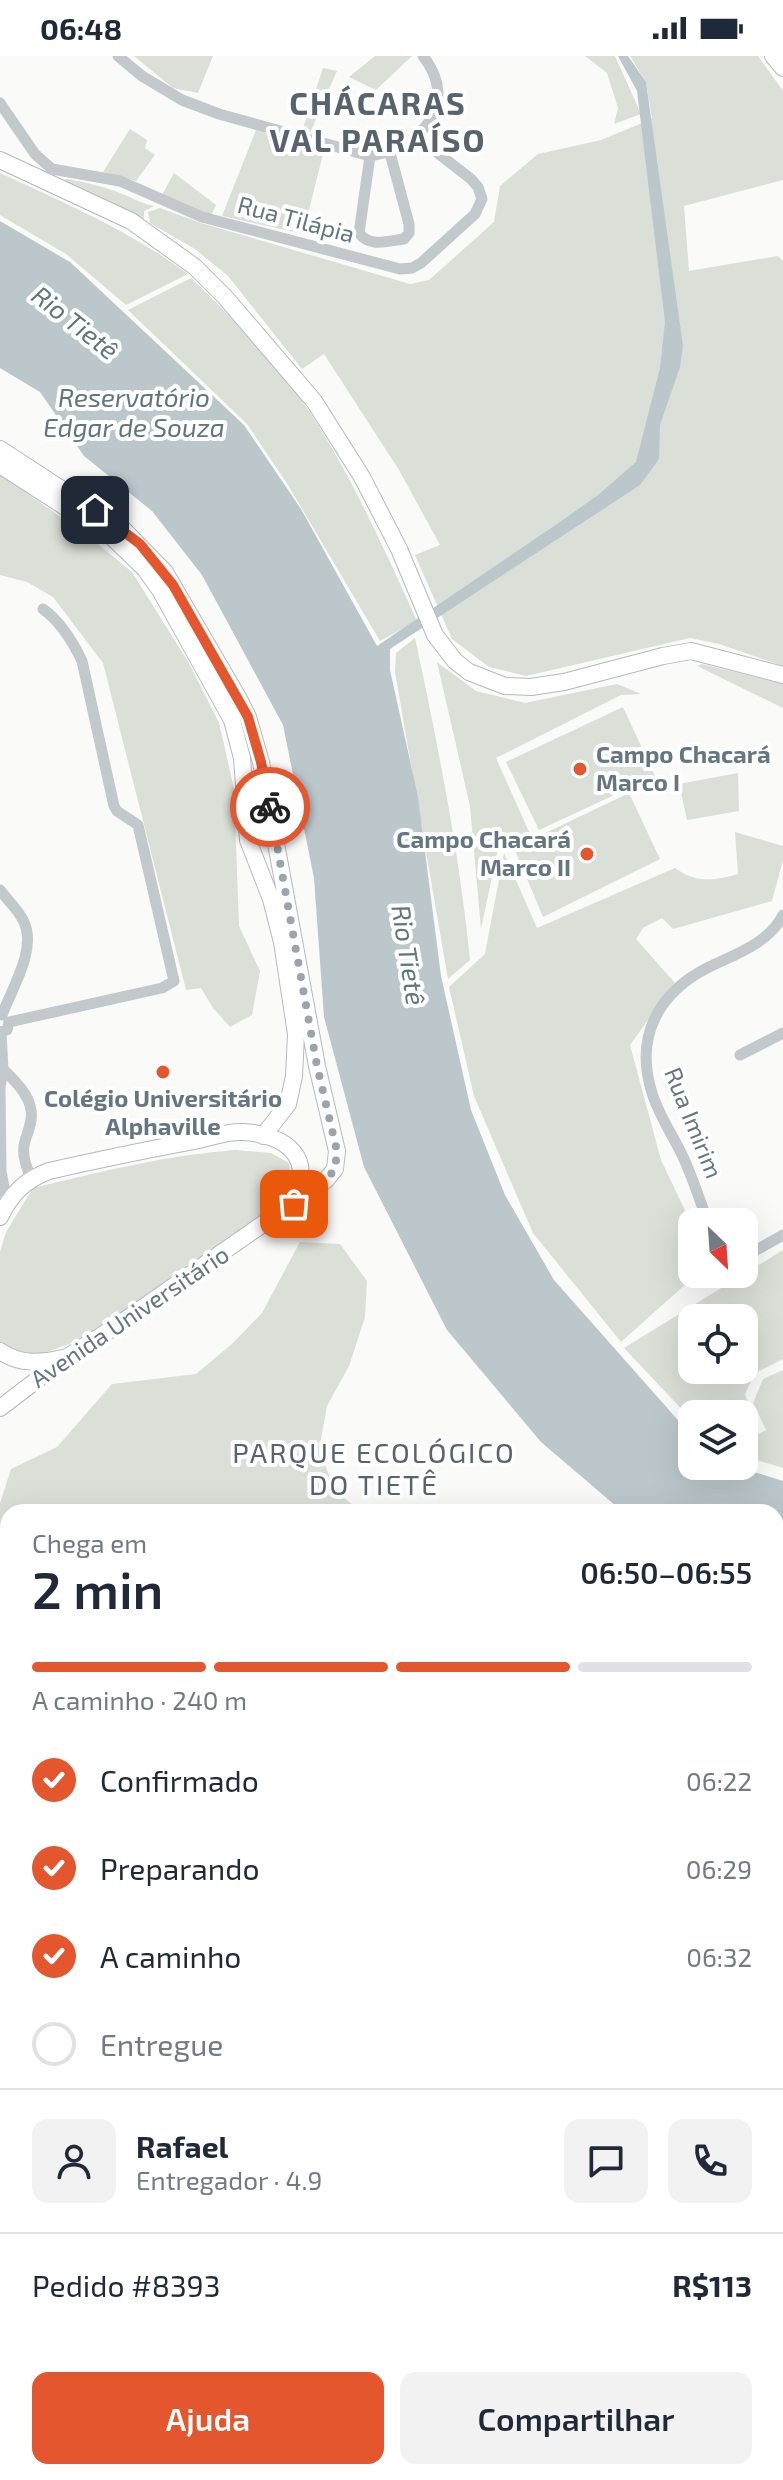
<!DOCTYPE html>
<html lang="pt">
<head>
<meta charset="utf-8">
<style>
  body { margin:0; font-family:"Exo 2",sans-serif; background:#f2f2f3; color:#1f2937; height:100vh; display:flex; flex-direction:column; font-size:30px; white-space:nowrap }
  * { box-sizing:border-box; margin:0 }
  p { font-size:26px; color:#747a83 }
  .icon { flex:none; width:44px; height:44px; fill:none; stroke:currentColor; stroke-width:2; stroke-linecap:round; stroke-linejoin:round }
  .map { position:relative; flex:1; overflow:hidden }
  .sheet { position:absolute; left:0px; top:1448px; width:784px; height:976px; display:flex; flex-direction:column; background:#fff; border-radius:24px 24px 0 0; box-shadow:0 8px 32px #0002 }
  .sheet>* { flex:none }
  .needle { width:52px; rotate:155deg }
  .fabs { position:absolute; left:678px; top:1152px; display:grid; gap:16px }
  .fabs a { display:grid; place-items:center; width:80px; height:80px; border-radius:16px; background:#fff; box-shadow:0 8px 32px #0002; font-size:40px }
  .pin { position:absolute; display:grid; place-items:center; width:68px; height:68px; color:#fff; margin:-34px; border-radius:16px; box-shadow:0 4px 12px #0006 }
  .courier { position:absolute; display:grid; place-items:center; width:80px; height:80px; margin:-40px; border:6px solid #e4572e; border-radius:50%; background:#fff; color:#222; box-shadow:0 2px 10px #0007 }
  .summary em { font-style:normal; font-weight:600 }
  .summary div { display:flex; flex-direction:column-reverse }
  .summary { display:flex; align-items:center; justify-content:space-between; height:136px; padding:0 32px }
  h1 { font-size:52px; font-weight:600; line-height:60px }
  .bar { display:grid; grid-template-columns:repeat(4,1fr); gap:12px 8px; align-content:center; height:96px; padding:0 32px }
  .bar i { height:10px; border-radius:6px; background:#e0e1e3 }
  .bar .on { background:#e4572e }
  .bar p { grid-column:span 4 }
  .line { display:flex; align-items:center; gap:20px; padding:0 32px; border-top:2px solid #e0e1e3 }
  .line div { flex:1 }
  .round { display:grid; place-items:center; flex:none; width:84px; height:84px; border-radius:16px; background:#f2f2f3 }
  ol { padding:0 32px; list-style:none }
  li { display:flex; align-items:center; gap:24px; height:88px }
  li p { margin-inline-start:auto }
  li .icon { padding:8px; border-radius:50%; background:#e4572e; color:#fff; stroke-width:4 }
  li:last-child { color:#747a83 }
  li i { width:44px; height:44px; border:4px solid #e0e1e3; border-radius:50% }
  .action { display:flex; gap:16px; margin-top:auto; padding:16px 32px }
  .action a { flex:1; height:92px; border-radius:16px; background:#e4572e; color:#fff; font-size:32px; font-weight:600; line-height:92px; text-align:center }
  .action a+a { background:#f2f2f3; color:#1f2937 }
  .status { display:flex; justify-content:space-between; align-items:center; height:56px; padding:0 40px; background:#fff; direction:ltr }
  .status svg { height:22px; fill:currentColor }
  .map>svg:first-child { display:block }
  .green { fill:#dadfd7; fill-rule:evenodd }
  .water { fill:#bbc7cb }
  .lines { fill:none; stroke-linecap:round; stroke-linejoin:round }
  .stream { stroke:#bbc7cb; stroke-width:3 }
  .secondary-casing { stroke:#b3babf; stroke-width:18 }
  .minor { stroke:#c3c8cc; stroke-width:11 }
  .secondary { stroke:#fff; stroke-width:16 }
  .done { stroke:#99a4ac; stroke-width:8; stroke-dasharray:0 14.4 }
  .route { stroke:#e4572e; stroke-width:10 }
  .poi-dot { fill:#e4572e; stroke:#fff; stroke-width:3 }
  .labels { text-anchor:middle; stroke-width:8; stroke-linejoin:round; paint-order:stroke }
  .street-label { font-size:24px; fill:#657683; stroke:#fff }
  .poi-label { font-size:24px; font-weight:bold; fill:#657683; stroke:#fff; text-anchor:start }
  .water-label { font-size:26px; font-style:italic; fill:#60757c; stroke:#fff }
  .quarter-label { font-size:28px; letter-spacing:2px; fill:#57646e; stroke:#fff }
  .district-label { font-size:32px; font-weight:bold; letter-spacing:2px; fill:#57646e; stroke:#fff }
</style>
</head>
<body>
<div class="status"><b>06:48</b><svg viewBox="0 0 49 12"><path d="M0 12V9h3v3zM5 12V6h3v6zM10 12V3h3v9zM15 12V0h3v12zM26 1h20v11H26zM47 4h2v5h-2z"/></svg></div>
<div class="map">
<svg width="783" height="2424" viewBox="0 0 783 2424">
  <rect width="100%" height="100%" fill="#fafaf8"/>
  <path class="green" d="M134,0H213L198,37L173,32Z
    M375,0H412L376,34L349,21Z
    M585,0H615L641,58L614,68L618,52L607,17Z
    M630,0H758L783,35V124L684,150L689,215L778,200L783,205V610L719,588L690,582L526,620L489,611L452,583L415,499L440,489L399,414L324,298L302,313L228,220L195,193L150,167L148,156L160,152L201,167L410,228L429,224L494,166L500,130L538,98L601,84L652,63L646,26Z
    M323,12L337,15L310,77L302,75Z
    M130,73L147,84L145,92L155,99L136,125L103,116Z
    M256,74L324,94L303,178L222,160Z
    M0,117C65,147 130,175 188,218L126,249L66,198L0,159Z
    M174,117L216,149L211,160L162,139Z
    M68,123C87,127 107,131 125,139C135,143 142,148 154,150L144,155V163L109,145L58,125Z
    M191,222C224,254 258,287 287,324C341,395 380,484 417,565L380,585L288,429L247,368L128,254Z
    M0,418L93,484L132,516L190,609L219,667L234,733L239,870L260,915L252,959L230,971L213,952L201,932L186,934L103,607L53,541L27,526L0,519Z
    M415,582C438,689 459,795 470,904L448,923L395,616L396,597Z
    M437,606L476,635L525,647L617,628L641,638L621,639L496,702L530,778L498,792L481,873L470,750Z
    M702,608L783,628V652L697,610Z
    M623,651L655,720L539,774L506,706Z
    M738,717L739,755L687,764L679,728Z
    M629,737L660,803L543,861L514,792Z
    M735,776L783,790V804L772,845L673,873L662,862L643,872L636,883L675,927L630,989L661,1104L692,1169V1218H697L621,1286L533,1177L474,1040L449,931L485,898L504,797L537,872L675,812C695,827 715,825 738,818Z
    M235,1094L271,1097L289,1107L291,1132L276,1151L85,1282L34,1301L15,1298L0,1289V1196L6,1176L33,1132C99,1116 167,1099 235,1094Z
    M300,1186L340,1188L367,1225L365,1261L349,1310L327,1350L319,1394L335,1434L361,1456H8V1873H0V1447L11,1413L57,1391L112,1328L196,1318L232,1288L262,1257Z
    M783,1194V1303L755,1317L745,1338L756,1372L744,1377V1358H692V1364L624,1292ZM692,1262H744V1314H692Z
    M783,1314V1412L744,1400V1385L766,1374L753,1347L763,1323Z"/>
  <path class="water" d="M618,0H628L646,26L683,290L680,311L660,369L659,403L640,429L390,593V614L418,741L441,920L471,1054L505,1139L554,1224L692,1380V1410H735L783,1425V1558L776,1554V1456H623L541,1386L447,1274L364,1111L324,961L314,822L283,669L202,519L152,455L84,400L40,336L0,312V165L70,206L244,369L301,453L377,590L560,466L598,439L636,406L660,312L665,266L637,35Z"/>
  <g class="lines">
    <path class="stream" d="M0,1702L8,1701"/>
    <defs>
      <path id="secondary" d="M773,0L783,12
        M0,104L131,165L195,211L225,241L314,345L362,421L399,493L435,579L455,605L469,616L505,630L531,631L564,626L663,600L691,595L783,619
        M0,393L124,474L165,516L239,643L248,661L261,706L317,1010L337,1095L335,1113L326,1124L118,1269L67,1301L0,1352
        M0,409L113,482L145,513L160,534L232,664L242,702L248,784L271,843L282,886L296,978L294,1020L288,1048L263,1080
        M0,1161C11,1138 25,1124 49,1115C97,1104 146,1094 194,1085C209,1082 227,1075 243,1076C286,1078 319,1104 289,1146
        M0,1295C20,1309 41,1307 63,1302"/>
    </defs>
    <use href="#secondary" class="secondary-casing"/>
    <path class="minor" d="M118,0L142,20L182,44L219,58L370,100C420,92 461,48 423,0
      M0,47L35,98L52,113L120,125L202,161L400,213L412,212L421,207L475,158L482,143L478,131L471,123L417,81
      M370,100L359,177C370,192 388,185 404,183L409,177V168L390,97
      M0,834C7,844 17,852 23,864C38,892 12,932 2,959
      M0,976L7,974L9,966L162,932L174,925L138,769L117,755L114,750L82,605C73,586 61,566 43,553
      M1,976L3,1013L0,1031L1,1115L7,1147
      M740,999L783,977
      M3,1013C14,1024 29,1038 31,1054C33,1065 28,1075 25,1085C21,1097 26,1111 31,1122
      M708,1166C700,1145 693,1123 684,1103C674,1081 659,1060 652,1037C634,980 659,936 709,911C736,898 769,887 783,859
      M744,1201L783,1179
      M776,1813L783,1814
      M0,1921H8
      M776,1921L783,1923
      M0,2030H8
      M776,2038L783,2041
      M776,2103L783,2059
      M0,2145L8,2144
      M0,2380L8,2351
      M0,2406L8,2408
      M39,2416L71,2424
      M102,2424L105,2416
      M219,2424L221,2416
      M333,2424L335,2416
      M446,2424L447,2416
      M561,2424L563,2416
      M671,2424L672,2416
      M730,2424L731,2416"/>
    <use href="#secondary" class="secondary"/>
  </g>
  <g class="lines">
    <path class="done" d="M270,751L317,1010L337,1095L335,1113L326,1124L294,1148"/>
    <path class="route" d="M95,454L140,488L173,529L248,661L261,706L270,751"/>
  </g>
  <g class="poi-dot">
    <circle cx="580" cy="713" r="8"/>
    <circle cx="587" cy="798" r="8"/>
    <circle cx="163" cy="1016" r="8"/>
  </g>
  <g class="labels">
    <g class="street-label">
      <text transform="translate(296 164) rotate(15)" y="8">Rua Tilápia</text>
      <text transform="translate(693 1067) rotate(68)" y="8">Rua Imirim</text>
      <text transform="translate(130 1261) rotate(-34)" y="8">Avenida Universitário</text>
    </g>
    <g class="poi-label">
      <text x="596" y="707">Campo Chacará<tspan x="596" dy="28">Marco I</tspan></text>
      <text x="571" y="792" text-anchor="end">Campo Chacará<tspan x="571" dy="28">Marco II</tspan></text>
      <text x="163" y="1051" text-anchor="middle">Colégio Universitário<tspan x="163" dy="28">Alphaville</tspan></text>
    </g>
    <g class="water-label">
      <text transform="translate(75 267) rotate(38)" y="9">Rio Tietê</text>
      <text x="134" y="351">Reservatório<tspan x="134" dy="30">Edgar de Souza</tspan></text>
      <text transform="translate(408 899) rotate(81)" y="9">Rio Tietê</text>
    </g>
    <g class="quarter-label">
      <text x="374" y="1407">PARQUE ECOLÓGICO<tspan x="374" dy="32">DO TIETÊ</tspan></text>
    </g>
    <g class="district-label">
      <text x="378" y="59">CHÁCARAS<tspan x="378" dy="37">VAL PARAÍSO</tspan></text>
    </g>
  </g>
</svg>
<div class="fabs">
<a><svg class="needle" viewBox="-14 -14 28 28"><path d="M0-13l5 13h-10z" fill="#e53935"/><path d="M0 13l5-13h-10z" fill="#747a83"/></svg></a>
<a><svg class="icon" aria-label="locate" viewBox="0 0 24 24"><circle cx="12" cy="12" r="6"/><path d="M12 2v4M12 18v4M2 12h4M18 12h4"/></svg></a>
<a><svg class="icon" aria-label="layers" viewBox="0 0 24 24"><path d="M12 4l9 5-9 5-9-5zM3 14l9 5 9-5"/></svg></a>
</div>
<div class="pin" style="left:294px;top:1148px;background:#ea580c"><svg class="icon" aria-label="bag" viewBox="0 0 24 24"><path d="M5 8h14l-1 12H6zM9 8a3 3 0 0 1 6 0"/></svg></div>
<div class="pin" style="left:95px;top:454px;background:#1f2937"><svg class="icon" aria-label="home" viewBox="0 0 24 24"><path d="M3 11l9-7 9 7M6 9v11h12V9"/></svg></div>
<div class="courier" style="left:270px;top:751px"><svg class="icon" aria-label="bike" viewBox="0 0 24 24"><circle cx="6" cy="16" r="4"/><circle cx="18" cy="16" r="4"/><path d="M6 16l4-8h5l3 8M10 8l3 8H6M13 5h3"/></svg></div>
<section class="sheet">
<div class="summary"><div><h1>2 min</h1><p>Chega em</p></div><em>06:50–06:55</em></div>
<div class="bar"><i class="on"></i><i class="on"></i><i class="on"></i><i></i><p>A caminho · 240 m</p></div>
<ol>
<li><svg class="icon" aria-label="check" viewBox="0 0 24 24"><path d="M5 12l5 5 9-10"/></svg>Confirmado<p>06:22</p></li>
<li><svg class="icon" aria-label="check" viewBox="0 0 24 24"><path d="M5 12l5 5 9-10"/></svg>Preparando<p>06:29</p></li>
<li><svg class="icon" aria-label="check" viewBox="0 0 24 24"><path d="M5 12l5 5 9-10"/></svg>A caminho<p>06:32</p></li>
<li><i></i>Entregue</li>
</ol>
<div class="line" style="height:144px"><a class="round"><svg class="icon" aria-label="person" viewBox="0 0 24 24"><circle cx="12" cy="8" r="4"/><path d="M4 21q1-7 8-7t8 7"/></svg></a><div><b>Rafael</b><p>Entregador · 4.9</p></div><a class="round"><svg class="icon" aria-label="chat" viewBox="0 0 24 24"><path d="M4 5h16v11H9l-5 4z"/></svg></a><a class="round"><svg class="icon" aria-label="phone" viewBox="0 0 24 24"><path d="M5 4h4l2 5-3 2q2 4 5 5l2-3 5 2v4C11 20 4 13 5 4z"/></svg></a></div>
<div class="line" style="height:104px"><div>Pedido #8393</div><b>R$113</b></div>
<div class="action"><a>Ajuda</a><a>Compartilhar</a></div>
</section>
</div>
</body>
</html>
